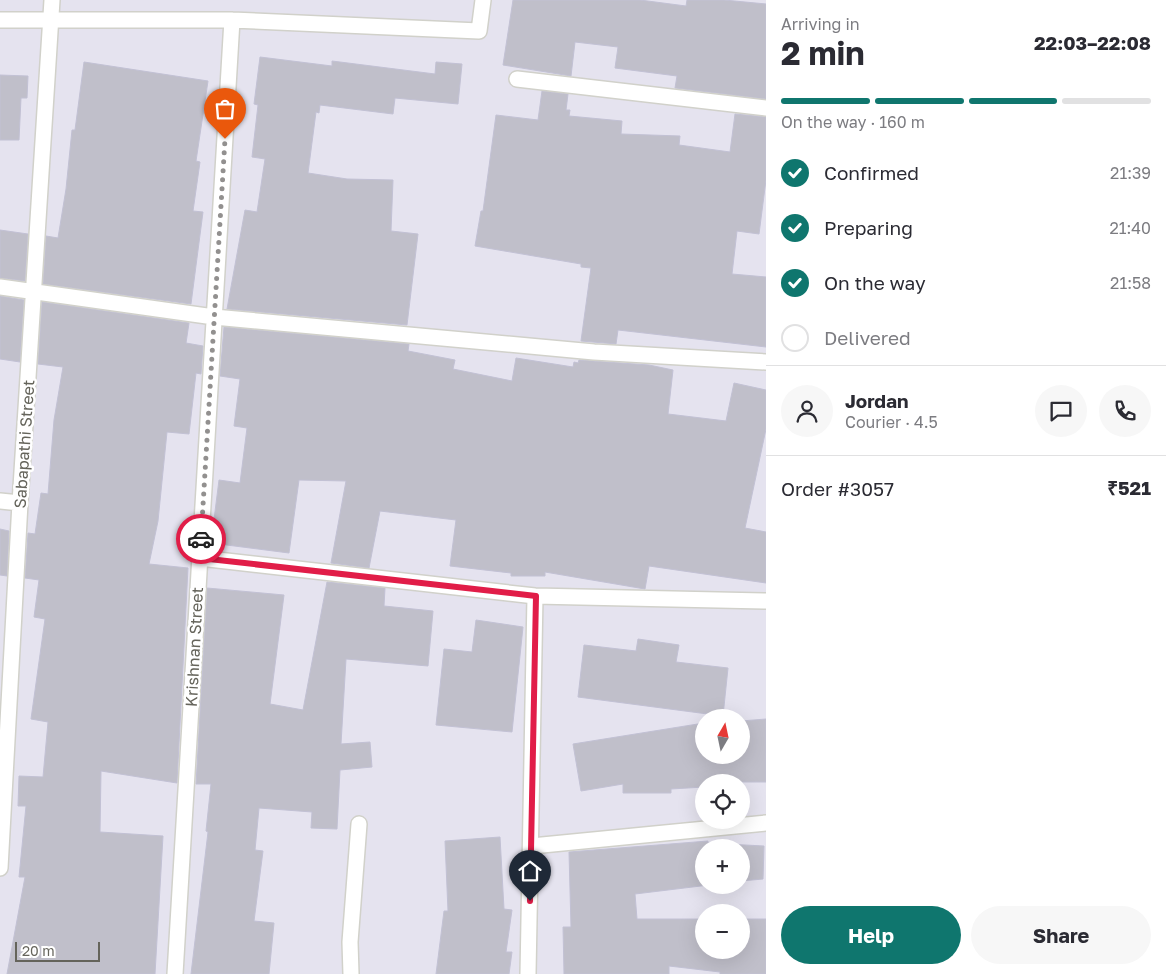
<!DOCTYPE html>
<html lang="en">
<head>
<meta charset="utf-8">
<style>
  body { margin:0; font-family:"Golos Text",sans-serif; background:#f7f7f7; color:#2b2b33; height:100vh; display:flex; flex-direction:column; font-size:19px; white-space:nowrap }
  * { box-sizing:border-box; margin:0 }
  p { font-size:16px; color:#7c7c81 }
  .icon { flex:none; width:28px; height:28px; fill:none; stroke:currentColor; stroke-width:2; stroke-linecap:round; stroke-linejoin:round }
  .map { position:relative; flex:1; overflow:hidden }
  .drawer { display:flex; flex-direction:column; background:#fff; width:400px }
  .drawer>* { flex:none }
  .needle { width:32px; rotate:9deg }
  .controls { position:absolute; left:695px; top:709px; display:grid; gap:10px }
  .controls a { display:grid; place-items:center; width:55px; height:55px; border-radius:50%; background:#fff; box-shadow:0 5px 20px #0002; font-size:25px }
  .scale { position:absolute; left:15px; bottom:12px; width:85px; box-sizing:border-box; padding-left:5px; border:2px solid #65645b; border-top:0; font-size:14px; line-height:18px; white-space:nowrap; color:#65645b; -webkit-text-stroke:4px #fff; paint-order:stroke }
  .pin { position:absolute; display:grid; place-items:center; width:42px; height:42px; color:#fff; margin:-51px -21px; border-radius:50% 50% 50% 0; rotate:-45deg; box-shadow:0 0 5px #0007 }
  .pin .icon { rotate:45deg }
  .courier { position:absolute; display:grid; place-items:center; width:50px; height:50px; margin:-25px; border:4px solid #e11d48; border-radius:50%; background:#fff; color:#222; box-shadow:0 1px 6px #0007 }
  .summary em { font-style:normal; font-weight:700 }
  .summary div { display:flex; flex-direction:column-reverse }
  .summary { display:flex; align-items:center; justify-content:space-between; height:85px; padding:0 15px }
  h1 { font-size:32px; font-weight:700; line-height:38px }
  .bar { display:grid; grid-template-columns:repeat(4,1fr); gap:8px 5px; align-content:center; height:60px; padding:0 15px }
  .bar i { height:6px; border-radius:4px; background:#e1e1e2 }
  .bar .current { background:#0f766e }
  .bar p { grid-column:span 4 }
  .line { display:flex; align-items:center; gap:12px; padding:0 15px; border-top:1px solid #e1e1e2 }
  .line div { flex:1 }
  .round { display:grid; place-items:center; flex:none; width:52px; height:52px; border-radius:26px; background:#f7f7f7 }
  ol { padding:0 15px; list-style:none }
  li { display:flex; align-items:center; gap:15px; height:55px }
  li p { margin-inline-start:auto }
  li .icon { padding:5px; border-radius:50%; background:#0f766e; color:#fff; stroke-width:4 }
  li:last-child { color:#7c7c81 }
  li i { width:28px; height:28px; border:2px solid #e1e1e2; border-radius:50% }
  .button { display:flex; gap:10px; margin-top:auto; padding:10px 15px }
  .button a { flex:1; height:58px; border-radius:30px; background:#0f766e; color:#fff; font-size:20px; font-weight:700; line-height:58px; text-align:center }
  .button a+a { background:#f7f7f7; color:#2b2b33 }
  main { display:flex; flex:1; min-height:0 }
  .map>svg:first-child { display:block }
  .building { fill:#c0bfca; stroke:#c2c1d4 }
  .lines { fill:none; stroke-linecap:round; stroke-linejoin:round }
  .minor-casing { stroke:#d1d1ca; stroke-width:18 }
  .minor { stroke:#fff; stroke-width:15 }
  .done { stroke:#92908f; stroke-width:5; stroke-dasharray:0 9 }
  .route { stroke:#e11d48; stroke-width:6 }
  .labels { text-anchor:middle; stroke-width:5; stroke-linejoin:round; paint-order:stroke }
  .street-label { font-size:16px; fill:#65645b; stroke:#fff }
</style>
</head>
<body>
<main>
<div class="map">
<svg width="766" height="974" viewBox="0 0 766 974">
  <rect width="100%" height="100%" fill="#e5e3ef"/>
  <path class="building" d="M513,0H640L686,6L687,0H724L766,4V99L675,88L677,76L615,68L618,47L575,42L571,76L503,65Z
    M260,57L332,66V61L435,74L436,62L462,64L458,104L395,98L393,114L320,105L319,113L316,112L308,173L347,179L393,180L391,231L418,234L407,325L227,309L245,210L257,212L265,159L252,157L258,105L254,104Z
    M84,62L208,81L196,161L200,162L193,211L203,212L191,304L43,284L46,236L58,238L66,189L72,130H75Z
    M0,75L28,76L27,98H21L19,140H0Z
    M542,91L568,94L566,110H570L569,116L622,121L621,134L680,136L679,145L730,152L735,114L766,117V180L759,234L737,231L732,274L766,277V347L618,330L616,344L581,341L591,268L581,267V264L475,246L481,211H483L496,115L538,120Z
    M0,230L28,234L25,281L0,278Z
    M0,296L24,300L20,362L0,359Z
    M42,302L189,323L186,343L203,346L201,374L196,373L189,434L167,432L158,521L149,564L188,568L177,783L101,771L100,832L163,836L155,974H7L25,877H19L26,806H18L19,776L43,777L48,722L31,719L45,619L34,617L39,580L25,578L28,533L35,534L41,493L48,494L54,420L63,367L38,364Z
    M224,327L409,344L408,351L455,360L453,369L512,381L516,358L573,367L574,362L578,363L579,360L649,365L673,370L668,414L726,421L734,383L766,390V429L745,528L766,532V583L649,566L645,589L545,572V576H511V573L450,566L456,520L380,511L369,568L331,563L346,481L299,480L289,553L211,543L219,480L240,483L247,428L234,426L240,379L220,376Z
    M0,529L9,531L7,576L0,575Z
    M327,582L385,588L384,606L433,611L428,666L346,659L341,744L370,742L372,767L340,770L337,829L311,828L312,812L259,808L255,850L263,851L254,921L274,923L269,974H191L208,832L206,831L211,784H196L207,588L284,595L270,704L303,710Z
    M476,620L523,627L512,732L436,725L444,649L472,652Z
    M638,639L679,645L676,662L728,668L723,716L578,697L584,645L636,651Z
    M766,719V782H704V787L671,789V793H623V784L581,791L573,744L704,723V755H741V721Z
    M500,837L504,909L512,910L506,952H512L509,974H436L444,911H448L445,841Z
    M708,841V843L764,846L763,879L741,881V848H704V885H709L635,894L637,919H704V950H741V919H766V974H720V972L669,966V974H564L563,927H571L569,852Z"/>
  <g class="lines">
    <defs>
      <path id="minor" d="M0,20H232L479,31L483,0
        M517,79L766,108
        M0,287L214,317L594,352L766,362
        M0,501L20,503
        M200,558L535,596L766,601
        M532,846L766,823
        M0,868L20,503L52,0
        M175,974L232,20
        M351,974L350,942L359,824
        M528,974L535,596"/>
    </defs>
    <use href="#minor" class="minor-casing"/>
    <use href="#minor" class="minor"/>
  </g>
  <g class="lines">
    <path class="done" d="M201,539L225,139"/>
    <path class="route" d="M201,539L200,558L536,596L530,901"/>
  </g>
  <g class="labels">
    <g class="street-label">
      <text transform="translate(24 444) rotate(-86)" y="6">Sabapathi Street</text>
      <text transform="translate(194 647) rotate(-87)" y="6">Krishnan Street</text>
    </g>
  </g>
</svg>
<div class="controls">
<a><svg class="needle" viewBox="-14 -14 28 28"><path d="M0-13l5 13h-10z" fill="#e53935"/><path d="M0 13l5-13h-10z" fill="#7c7c81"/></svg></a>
<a><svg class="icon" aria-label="locate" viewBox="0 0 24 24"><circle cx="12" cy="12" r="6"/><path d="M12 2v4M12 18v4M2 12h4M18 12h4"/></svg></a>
<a>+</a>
<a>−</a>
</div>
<div class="scale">20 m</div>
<div class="pin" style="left:225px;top:139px;background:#ea580c"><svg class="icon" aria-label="bag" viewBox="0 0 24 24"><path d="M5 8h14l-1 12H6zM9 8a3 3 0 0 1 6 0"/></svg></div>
<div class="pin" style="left:530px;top:901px;background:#1f2937"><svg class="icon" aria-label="home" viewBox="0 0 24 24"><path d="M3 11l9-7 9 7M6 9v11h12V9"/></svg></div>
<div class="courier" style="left:201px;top:539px"><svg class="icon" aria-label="car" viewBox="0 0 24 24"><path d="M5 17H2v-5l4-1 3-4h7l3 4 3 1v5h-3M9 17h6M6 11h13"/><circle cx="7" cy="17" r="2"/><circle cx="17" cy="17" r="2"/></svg></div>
</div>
<section class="drawer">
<div class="summary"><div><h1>2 min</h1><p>Arriving in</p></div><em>22:03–22:08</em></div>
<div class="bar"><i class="current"></i><i class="current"></i><i class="current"></i><i></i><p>On the way · 160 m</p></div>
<ol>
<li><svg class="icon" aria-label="check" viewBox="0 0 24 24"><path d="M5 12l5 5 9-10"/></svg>Confirmed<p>21:39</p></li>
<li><svg class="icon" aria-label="check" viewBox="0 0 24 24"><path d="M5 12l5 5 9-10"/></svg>Preparing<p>21:40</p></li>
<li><svg class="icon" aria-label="check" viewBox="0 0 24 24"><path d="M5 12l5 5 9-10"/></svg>On the way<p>21:58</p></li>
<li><i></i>Delivered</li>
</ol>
<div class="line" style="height:90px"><a class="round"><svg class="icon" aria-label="person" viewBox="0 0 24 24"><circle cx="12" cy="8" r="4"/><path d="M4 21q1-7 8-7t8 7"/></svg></a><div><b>Jordan</b><p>Courier · 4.5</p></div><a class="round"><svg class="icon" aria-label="chat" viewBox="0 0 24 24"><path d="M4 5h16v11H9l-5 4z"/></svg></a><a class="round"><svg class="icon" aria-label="phone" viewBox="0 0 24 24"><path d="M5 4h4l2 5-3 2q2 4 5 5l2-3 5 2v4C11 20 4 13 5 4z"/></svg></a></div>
<div class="line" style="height:65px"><div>Order #3057</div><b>₹521</b></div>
<div class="button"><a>Help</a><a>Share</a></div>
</section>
</main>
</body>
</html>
